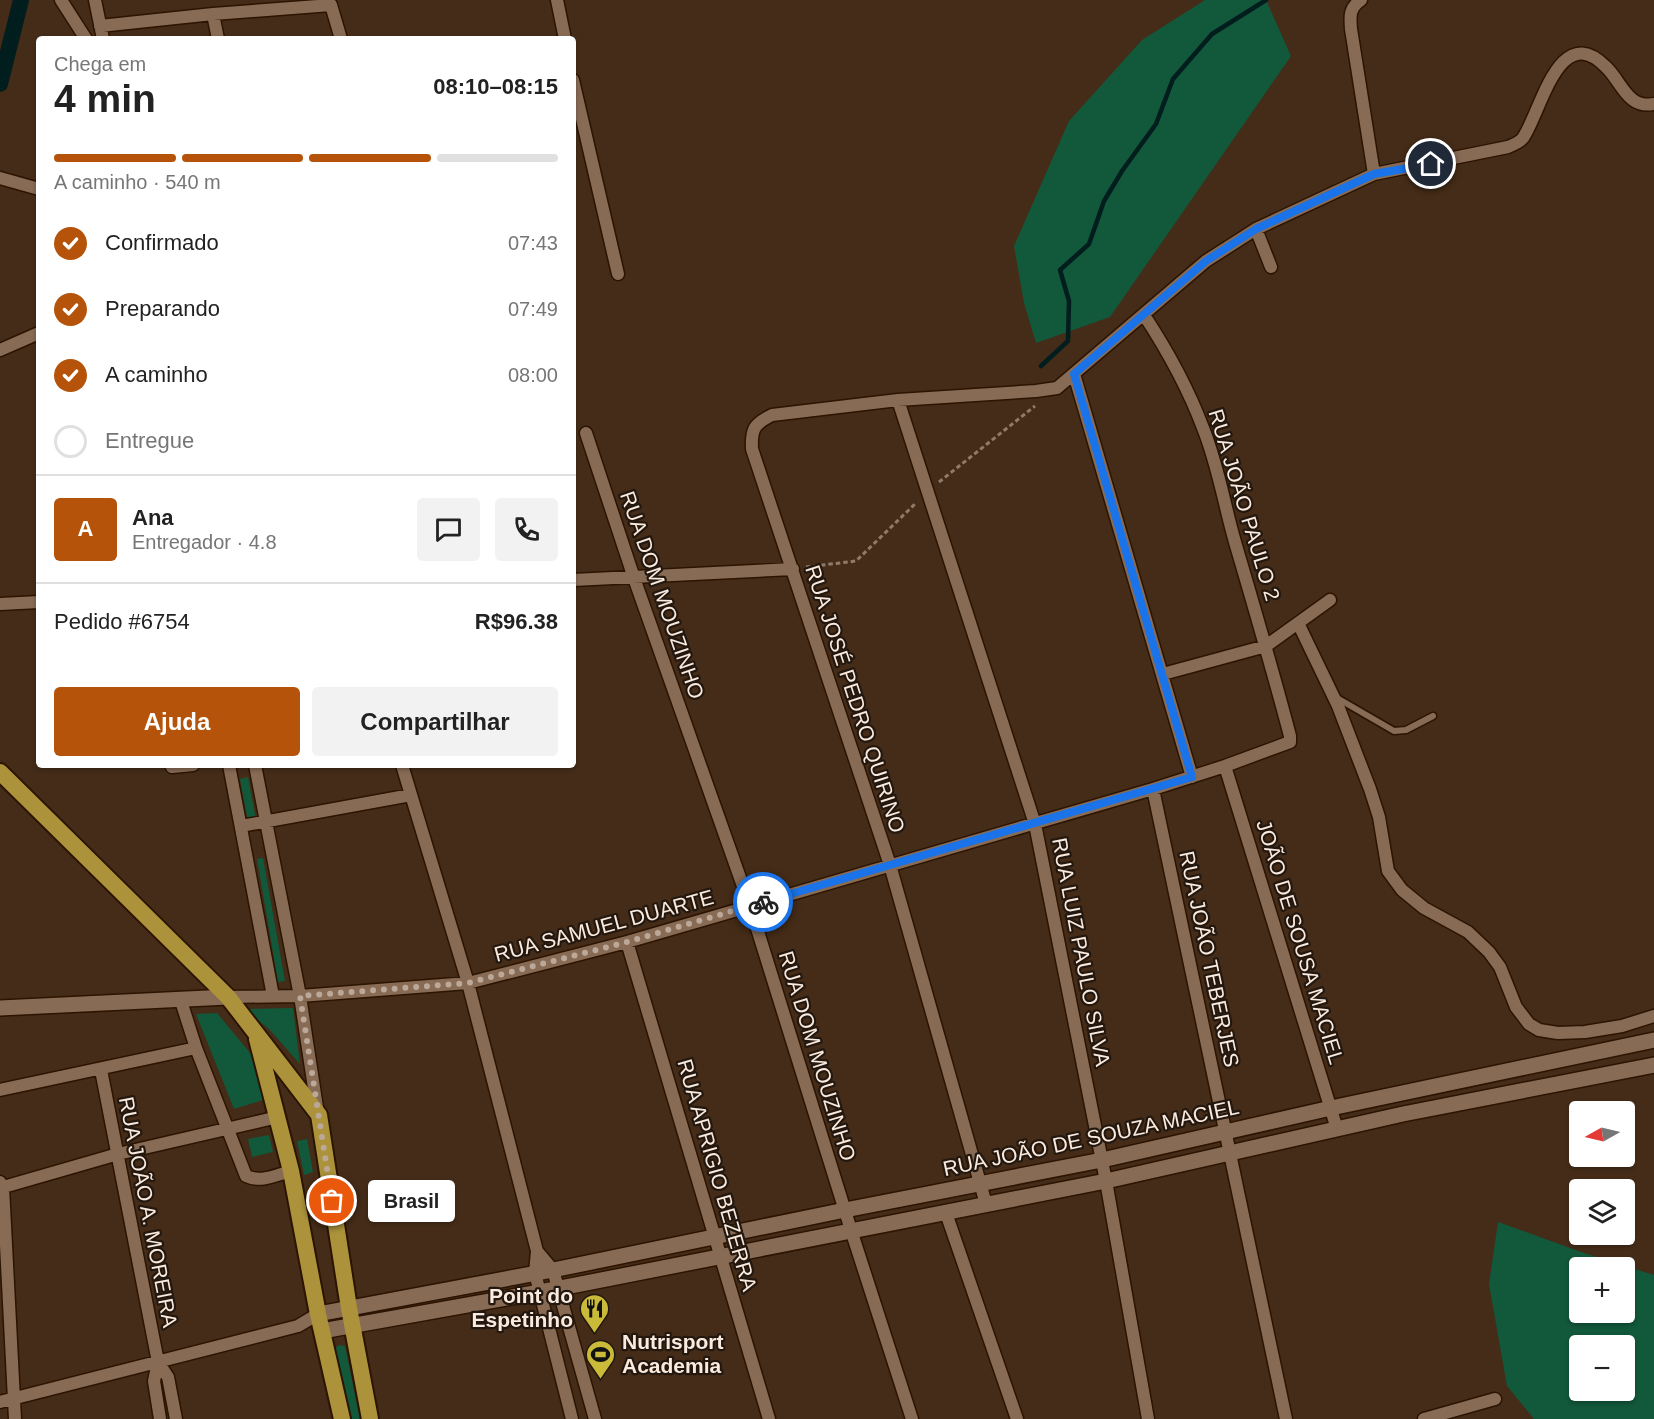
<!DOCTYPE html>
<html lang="pt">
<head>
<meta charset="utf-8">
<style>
  body { margin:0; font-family:Helvetica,sans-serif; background:#f2f2f2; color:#222; height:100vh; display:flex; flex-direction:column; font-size:22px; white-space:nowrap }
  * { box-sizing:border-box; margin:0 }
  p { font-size:20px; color:#767676 }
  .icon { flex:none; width:33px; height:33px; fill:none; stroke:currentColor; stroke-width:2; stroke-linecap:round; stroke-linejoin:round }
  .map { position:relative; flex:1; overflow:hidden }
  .sheet { position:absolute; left:36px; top:36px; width:540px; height:732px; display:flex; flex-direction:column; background:#fff; border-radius:6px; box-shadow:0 2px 4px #0004 }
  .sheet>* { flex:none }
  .needle { width:39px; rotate:262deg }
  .fabs { position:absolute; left:1569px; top:1101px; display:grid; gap:12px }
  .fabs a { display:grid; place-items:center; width:66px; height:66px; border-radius:6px; background:#fff; box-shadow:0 2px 4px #0004; font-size:30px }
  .pin { position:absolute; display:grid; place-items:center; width:51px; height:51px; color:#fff; margin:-26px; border:3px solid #fff; border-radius:50%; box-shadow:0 2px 6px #0007 }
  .courier { position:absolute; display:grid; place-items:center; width:60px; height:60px; margin:-30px; border:4px solid #1a73e8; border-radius:50%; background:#fff; color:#222; box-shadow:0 2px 8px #0007 }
  .bubble { position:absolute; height:42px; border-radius:6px; background:#fff; box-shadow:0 2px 4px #0004; font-size:20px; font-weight:700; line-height:42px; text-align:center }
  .summary em { font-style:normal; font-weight:700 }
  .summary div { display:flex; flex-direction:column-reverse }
  .summary { display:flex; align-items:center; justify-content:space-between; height:102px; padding:0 18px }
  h1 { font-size:39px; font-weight:700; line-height:45px }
  .bar { display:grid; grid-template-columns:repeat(4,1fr); gap:9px 6px; align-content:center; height:72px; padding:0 18px }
  .bar i { height:8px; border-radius:4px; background:#e0e0e0 }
  .bar .selected { background:#b45309 }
  .bar p { grid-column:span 4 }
  .line { display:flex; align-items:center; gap:15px; padding:0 18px; border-top:2px solid #e0e0e0 }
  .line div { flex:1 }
  .round { display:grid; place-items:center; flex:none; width:63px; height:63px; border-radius:6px; background:#f2f2f2 }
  ol { padding:0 18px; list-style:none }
  li { display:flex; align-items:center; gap:18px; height:66px }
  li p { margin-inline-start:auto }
  li .icon { padding:6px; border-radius:50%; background:#b45309; color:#fff; stroke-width:4 }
  li:last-child { color:#767676 }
  li i { width:33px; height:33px; border:3px solid #e0e0e0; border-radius:50% }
  .action { display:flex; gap:12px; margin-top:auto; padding:12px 18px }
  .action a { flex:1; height:69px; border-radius:6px; background:#b45309; color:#fff; font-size:24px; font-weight:700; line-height:69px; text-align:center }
  .action a+a { background:#f2f2f2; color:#222 }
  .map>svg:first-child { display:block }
  .green { fill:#12583a; fill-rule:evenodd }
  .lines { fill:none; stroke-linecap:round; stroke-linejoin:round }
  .stream { stroke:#011d1d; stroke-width:4.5 }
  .canal { stroke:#011d1d; stroke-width:16 }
  .service-casing { stroke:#2b1401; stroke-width:9 }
  .minor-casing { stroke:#2b1401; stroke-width:15 }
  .tertiary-casing { stroke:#2b1401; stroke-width:18 }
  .primary-casing { stroke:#2b1401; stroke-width:20 }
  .path { stroke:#907a69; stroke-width:3; stroke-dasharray:4.5 3; stroke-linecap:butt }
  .service { stroke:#886b55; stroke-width:6 }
  .minor { stroke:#886b55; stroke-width:12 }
  .tertiary { stroke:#886b55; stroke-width:15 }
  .primary { stroke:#ac933b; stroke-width:16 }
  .done { stroke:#bba899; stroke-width:6; stroke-dasharray:0 10.8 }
  .route { stroke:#1a73e8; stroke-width:8 }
  .labels { text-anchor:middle; stroke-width:4.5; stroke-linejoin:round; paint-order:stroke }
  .street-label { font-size:21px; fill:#fbeade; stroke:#23180f }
  .poi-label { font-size:21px; font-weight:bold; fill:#fbeade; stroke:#23180f; text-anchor:end }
</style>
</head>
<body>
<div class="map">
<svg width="1654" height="1419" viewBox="0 0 1654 1419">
  <rect width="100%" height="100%" fill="#452c18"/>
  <path class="green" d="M1205,0H1266L1291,56L1110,317L1036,343L1024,303L1014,246L1069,121L1142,40Z
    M248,777L256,820L248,822L240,779Z
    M263,858L285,981L278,982L257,859Z
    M293,1008L300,1064L269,1029L244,1009Z
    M217,1013L255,1059L263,1100L234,1109L196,1014Z
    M269,1135L273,1152L252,1157L248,1139Z
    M307,1139L313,1172L304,1175L297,1141Z
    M1498,1222L1584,1253L1654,1275V1419H1534L1507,1386L1489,1284ZM1580,1268H1624V1312H1580ZM1580,1346H1624V1390H1580Z
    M339,1345L345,1346L360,1419H351L334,1349Z"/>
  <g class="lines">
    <path class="stream" d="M1041,366L1068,341L1069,301L1060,270L1089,244L1104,201L1122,171L1156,124L1173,79L1212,34L1266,0"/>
    <path class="canal" d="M0,84L21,0"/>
    <defs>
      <path id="service" d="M1337,698L1394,731L1406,730L1433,716"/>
      <path id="minor" d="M61,0L86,39
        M95,0L103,39
        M557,0L565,39
        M213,14L218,39
        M100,26L213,14L331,5L341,39
        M573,80L618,274
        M1374,174L1508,147C1513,145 1520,142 1523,138C1541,112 1559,19 1606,67C1622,82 1627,109 1654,104
        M0,178L39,189
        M1256,229L1271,267
        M0,350L39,333
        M1074,374L1192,777
        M898,400L1035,824L1106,1181L1148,1419
        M586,433L634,578L750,906L851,1230L912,1419
        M573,580L793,569
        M0,604L39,602
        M1298,623L1338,706L1370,789L1379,817L1388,871L1402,890L1424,908L1468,932L1489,952L1500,967L1516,1007L1529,1024L1539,1030L1558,1033L1585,1032L1622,1026L1654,1016
        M1163,674L1266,646L1330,600
        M171,765L172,767L193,765
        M229,765L273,996
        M255,765L300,996L318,1114
        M402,765L468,983L537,1251L535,1273L572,1419
        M1225,766L1337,1129
        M1153,789L1286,1419
        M241,826L411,795
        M627,942L769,1419
        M228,997L300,996L468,983L627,942L1153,789L1225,766L1290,742V736C1273,671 1254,607 1235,542C1224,504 1218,465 1203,428C1188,388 1167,350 1144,315
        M180,998L196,1048L246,1176C261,1183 276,1175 291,1171
        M101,1070L158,1362L154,1381L160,1419
        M0,1090L196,1048
        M0,1182L3,1187L15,1419
        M0,1188L118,1154L278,1117
        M986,1204L890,865L752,449C751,429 754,424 772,415L898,400L1036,391L1057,388L1206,261L1256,229L1374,174L1351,29C1350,16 1349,8 1361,0
        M946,1213L1017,1419
        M537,1251L553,1270L595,1419
        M158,1362L168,1377L176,1419
        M0,1402L298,1326L318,1314
        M1424,1419L1495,1399"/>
      <path id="tertiary" d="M0,1008L228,997
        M318,1314L553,1270L845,1210L1102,1160L1331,1108L1654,1040
        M322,1331L540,1292L1106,1181L1403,1114L1654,1065"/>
      <path id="primary" d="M0,772L228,997L319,1115L349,1308L370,1419
        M257,1039L291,1171L318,1314L342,1419"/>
    </defs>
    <use href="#service" class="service-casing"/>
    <use href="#minor" class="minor-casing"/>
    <use href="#tertiary" class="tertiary-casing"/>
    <use href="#primary" class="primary-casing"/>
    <path class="path" d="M939,482L1035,406
      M806,567L856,561L916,503"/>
    <use href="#service" class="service"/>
    <use href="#minor" class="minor"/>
    <use href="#tertiary" class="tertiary"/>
    <use href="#primary" class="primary"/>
  </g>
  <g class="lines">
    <path class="done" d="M332,1201L300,996L468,983L627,942L763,902"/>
    <path class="route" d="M763,902L1192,777L1074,374L1206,261L1256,229L1374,174L1431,164"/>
  </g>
  <defs>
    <symbol id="restaurant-pin" viewBox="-11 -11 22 30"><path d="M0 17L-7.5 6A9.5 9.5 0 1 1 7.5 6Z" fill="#caba3a" stroke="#23180f"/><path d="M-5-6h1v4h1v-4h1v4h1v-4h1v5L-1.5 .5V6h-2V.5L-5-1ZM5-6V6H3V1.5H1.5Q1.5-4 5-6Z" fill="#111"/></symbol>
    <symbol id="stadium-pin" viewBox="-11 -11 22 30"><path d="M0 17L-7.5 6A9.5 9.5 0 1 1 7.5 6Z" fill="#caba3a" stroke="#23180f"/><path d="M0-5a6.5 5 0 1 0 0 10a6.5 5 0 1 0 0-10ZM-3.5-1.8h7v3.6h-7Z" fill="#111"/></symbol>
  </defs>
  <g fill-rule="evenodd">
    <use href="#restaurant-pin" x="578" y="1292" width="33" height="45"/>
    <use href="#stadium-pin" x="584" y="1338" width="33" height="45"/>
  </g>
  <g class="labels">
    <g class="street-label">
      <text transform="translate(1244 505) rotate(73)" y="7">RUA JOÃO PAULO 2</text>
      <text transform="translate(662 595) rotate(71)" y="7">RUA DOM MOUZINHO</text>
      <text transform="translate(855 699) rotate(72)" y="7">RUA JOSÉ PEDRO QUIRINO</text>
      <text transform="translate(604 926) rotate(-15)" y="7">RUA SAMUEL DUARTE</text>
      <text transform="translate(1300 942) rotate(73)" y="7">JOÃO DE SOUSA MACIEL</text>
      <text transform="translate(1081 952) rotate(79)" y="7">RUA LUIZ PAULO SILVA</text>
      <text transform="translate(1209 959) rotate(78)" y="7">RUA JOÃO TEBERJES</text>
      <text transform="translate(817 1056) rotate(73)" y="7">RUA DOM MOUZINHO</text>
      <text transform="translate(1091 1138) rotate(-12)" y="7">RUA JOÃO DE SOUZA MACIEL</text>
      <text transform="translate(717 1175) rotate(74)" y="7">RUA APRIGIO BEZERRA</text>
      <text transform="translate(148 1212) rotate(79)" y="7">RUA JOÃO A. MOREIRA</text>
    </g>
    <g class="poi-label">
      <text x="573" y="1303">Point do<tspan x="573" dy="24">Espetinho</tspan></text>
      <text x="622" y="1349" text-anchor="start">Nutrisport<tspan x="622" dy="24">Academia</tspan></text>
    </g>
  </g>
</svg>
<div class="fabs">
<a><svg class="needle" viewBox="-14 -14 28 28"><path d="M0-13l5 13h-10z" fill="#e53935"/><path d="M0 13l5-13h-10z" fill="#767676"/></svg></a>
<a><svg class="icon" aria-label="layers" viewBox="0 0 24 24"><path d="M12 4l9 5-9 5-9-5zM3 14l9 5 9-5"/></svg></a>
<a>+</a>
<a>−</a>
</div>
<div class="pin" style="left:332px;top:1201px;background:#ea580c"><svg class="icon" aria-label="bag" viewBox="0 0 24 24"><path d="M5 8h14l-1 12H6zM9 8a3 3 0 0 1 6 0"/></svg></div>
<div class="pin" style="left:1431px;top:164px;background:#1f2937"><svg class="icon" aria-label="home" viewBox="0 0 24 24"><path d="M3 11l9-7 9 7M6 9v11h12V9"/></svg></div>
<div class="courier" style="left:763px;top:902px"><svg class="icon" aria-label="bike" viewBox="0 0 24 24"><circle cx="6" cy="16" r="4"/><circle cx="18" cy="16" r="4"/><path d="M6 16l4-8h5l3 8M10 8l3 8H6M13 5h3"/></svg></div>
<div class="bubble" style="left:368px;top:1180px;width:87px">Brasil</div>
<section class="sheet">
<div class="summary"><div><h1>4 min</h1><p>Chega em</p></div><em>08:10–08:15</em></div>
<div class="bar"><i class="selected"></i><i class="selected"></i><i class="selected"></i><i></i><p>A caminho · 540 m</p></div>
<ol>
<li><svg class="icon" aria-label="check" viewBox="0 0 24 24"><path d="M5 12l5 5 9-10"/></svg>Confirmado<p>07:43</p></li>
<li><svg class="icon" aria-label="check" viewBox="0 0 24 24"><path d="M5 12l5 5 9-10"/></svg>Preparando<p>07:49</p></li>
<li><svg class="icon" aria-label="check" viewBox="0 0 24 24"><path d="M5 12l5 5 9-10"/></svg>A caminho<p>08:00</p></li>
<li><i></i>Entregue</li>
</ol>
<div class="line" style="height:108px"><b class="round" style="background:#b45309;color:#fff">A</b><div><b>Ana</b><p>Entregador · 4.8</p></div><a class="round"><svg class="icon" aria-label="chat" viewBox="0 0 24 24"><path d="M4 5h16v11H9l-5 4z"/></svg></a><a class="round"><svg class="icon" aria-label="phone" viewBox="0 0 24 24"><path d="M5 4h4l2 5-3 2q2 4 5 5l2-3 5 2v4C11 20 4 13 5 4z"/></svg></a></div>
<div class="line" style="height:78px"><div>Pedido #6754</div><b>R$96.38</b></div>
<div class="action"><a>Ajuda</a><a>Compartilhar</a></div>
</section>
</div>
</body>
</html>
